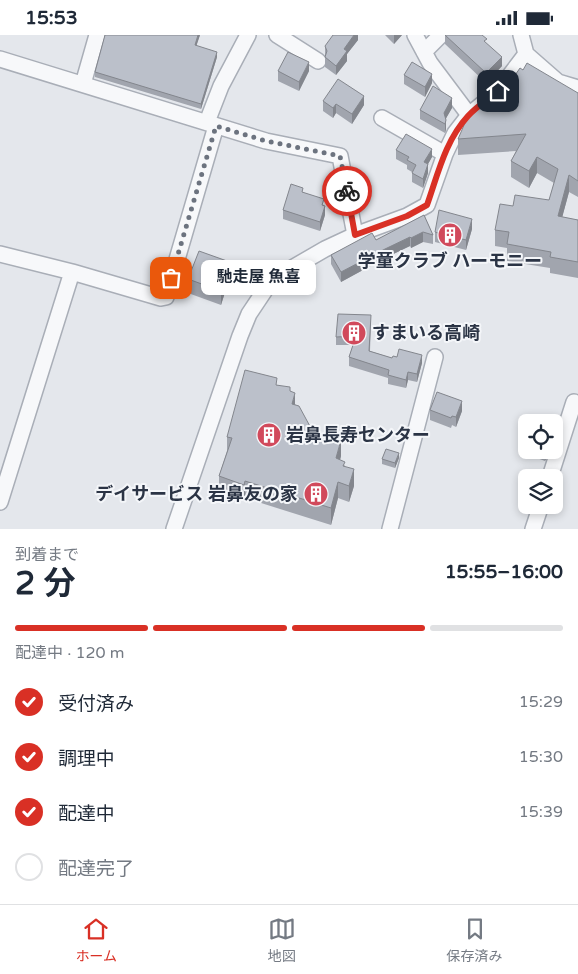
<!DOCTYPE html>
<html lang="ja">
<head>
<meta charset="utf-8">
<style>
  body { margin:0; font-family:"Varela Round","Noto Sans JP",sans-serif; background:#f6f6f7; color:#1f2937; height:100vh; display:flex; flex-direction:column; font-size:19px; white-space:nowrap }
  * { box-sizing:border-box; margin:0 }
  p { font-size:16px; color:#747a83 }
  .icon { flex:none; width:28px; height:28px; fill:none; stroke:currentColor; stroke-width:2; stroke-linecap:round; stroke-linejoin:round }
  .map { position:relative; height:494px; overflow:hidden }
  .panel { display:flex; flex-direction:column; background:#fff; flex:1 }
  .panel>* { flex:none }
  .controls { position:absolute; left:518px; top:379px; display:grid; gap:10px }
  .controls a { display:grid; place-items:center; width:45px; height:45px; border-radius:8px; background:#fff; box-shadow:0 2px 8px #0003; font-size:25px }
  .pin { position:absolute; display:grid; place-items:center; width:42px; height:42px; color:#fff; margin:-21px; border-radius:10px; box-shadow:0 2px 8px #0006 }
  .courier { position:absolute; display:grid; place-items:center; width:50px; height:50px; margin:-25px; border:4px solid #d93025; border-radius:50%; background:#fff; color:#222; box-shadow:0 1px 6px #0007 }
  .bubble { position:absolute; height:35px; border-radius:8px; background:#fff; box-shadow:0 2px 8px #0003; font-size:16px; font-weight:700; line-height:35px; text-align:center }
  .head em { font-style:normal; font-weight:700 }
  .head div { display:flex; flex-direction:column-reverse }
  .head { display:flex; align-items:center; justify-content:space-between; height:85px; padding:0 15px }
  h1 { font-size:32px; font-weight:700; line-height:38px }
  .bar { display:grid; grid-template-columns:repeat(4,1fr); gap:8px 5px; align-content:center; height:60px; padding:0 15px }
  .bar i { height:6px; border-radius:4px; background:#e0e1e3 }
  .bar .on { background:#d93025 }
  .bar p { grid-column:span 4 }
  ol { padding:0 15px; list-style:none }
  li { display:flex; align-items:center; gap:15px; height:55px }
  li p { margin-inline-start:auto }
  li .icon { padding:5px; border-radius:50%; background:#d93025; color:#fff; stroke-width:4 }
  li:last-child { color:#747a83 }
  li i { width:28px; height:28px; border:2px solid #e0e1e3; border-radius:50% }
  .status { display:flex; justify-content:space-between; align-items:center; height:35px; padding:0 25px; background:#fff; direction:ltr }
  .status svg { height:14px; fill:currentColor }
  .tab-bar { display:flex; justify-content:space-around; align-items:center; height:70px; border-top:1px solid #e0e1e3; background:#fff; font-size:14px; color:#747a83 }
  .tab-bar a { display:grid; justify-items:center; gap:2px }
  .tab-bar .on { color:#d93025 }
  .map>svg:first-child { display:block }
  .lines { fill:none; stroke-linecap:round; stroke-linejoin:round }
  .minor-casing { stroke:#a9aeb7; stroke-width:18 }
  .minor { stroke:#f7f8fa; stroke-width:15 }
  .wall { fill:#a1a5ae }
  .shaded-wall { fill:#83868d }
  .building { fill:#bbc0ca; stroke:#83868d }
  .done { stroke:#6c737f; stroke-width:5; stroke-dasharray:0 9 }
  .route { stroke:#d93025; stroke-width:6 }
  .labels { text-anchor:middle; stroke-width:4; stroke-linejoin:round; paint-order:stroke }
  .poi-label { font-size:18px; font-weight:bold; fill:#2b3445; stroke:#f4f6f9; text-anchor:start }
</style>
</head>
<body>
<div class="status"><b>15:53</b><svg viewBox="0 0 49 12"><path d="M0 12V9h3v3zM5 12V6h3v6zM10 12V3h3v9zM15 12V0h3v12zM26 1h20v11H26zM47 4h2v5h-2z"/></svg></div>
<div class="map">
<svg width="578" height="494" viewBox="0 0 578 494">
  <rect width="100%" height="100%" fill="#e4e7ec"/>
  <g class="lines">
    <defs>
      <path id="minor" d="M277,0L318,26
        M415,0L430,28L469,80
        M424,17L441,0
        M526,19L558,47L578,53
        M0,24L266,106L340,121L355,200
        M83,49L97,0
        M382,83L445,119
        M207,87L221,51L248,0
        M0,219L72,237L161,263L166,262L216,91
        M550,442L574,367
        M0,467L72,237
        M174,494L240,301L249,279L267,252L287,236L325,214L355,200L407,181L427,170L445,119L455,98L469,80L498,56L526,19L521,0
        M390,494L435,322
        M533,494L541,470"/>
    </defs>
    <use href="#minor" class="minor-casing"/>
    <use href="#minor" class="minor"/>
  </g>
  <path class="wall" d="M105,0H200L196,11L217,22L201,74L95,42V37Z
    M358,0V5L347,19V26L336,40L325,32V11Z
    M385,0H402L394,9Z
    M445,0L487,9L502,31L486,48L445,9Z
    M523,35L578,58V162L569,157L562,182L578,185V243L550,238V233L507,226V213L495,211V195L513,171L549,165L554,148L537,138L529,153L511,142V126L516,116L458,120V104L495,69Z
    M278,36H309L299,56L278,46Z
    M404,40L432,48L425,62L404,49Z
    M323,66L364,70L352,89L336,78L333,83L323,76Z
    M452,73L446,83V94L445,98L420,84V75Z
    M396,115L432,122L428,129V138L423,153L412,147V137L407,134V130L396,124Z
    M303,157L324,170L325,180L320,196L283,184V175Z
    M424,180L433,200V209L423,207L411,213L410,211L385,223L341,247L331,229V220L376,205Z
    M472,194L466,215L435,207V197Z
    M227,226V251L221,270L188,258V244Z
    M371,288L370,316L392,323L422,328L417,347L408,345L406,353L388,349V343L349,331V322L353,310H336V302Z
    M277,350L290,356L295,369L312,395L341,421L340,425L345,431L354,451L349,467L338,463L331,490L245,463L244,466L219,457V441L227,416V402Z
    M430,375L462,376L456,392L452,390L451,393L430,385Z
    M526,400V415H549L545,426L523,418V408Z
    M399,423L395,433L382,429V424Z"/>
  <path class="shaded-wall" d="M198,0H200L195,15V10Z
    M354,0H358V5L347,19V26L336,40V31L344,14Z
    M394,0H402L394,9Z
    M217,17V22L201,74V69Z
    M502,22V31L486,48V38Z
    M309,27V36L299,56V47Z
    M432,39V48L425,62V52Z
    M364,61V70L352,89V79Z
    M452,63V73L444,87V78Z
    M336,69V78L333,83V73Z
    M446,85V94L445,98V89Z
    M432,114V122L424,136V127Z
    M537,122V138L529,153V136Z
    M428,129V138L423,153V144Z
    M569,140V157L558,198V181Z
    M325,171V180L320,196V187Z
    M472,184V194L466,215V205Z
    M423,197V207L411,213V203Z
    M410,202V211L385,223L341,247V237L385,214Z
    M227,226V251L221,270V256L224,236Z
    M422,320V328L417,347V339Z
    M408,337V345L406,353V345Z
    M295,358V374L292,369Z
    M462,366V376L456,392V382Z
    M341,405V421L336,439V423Z
    M546,415H549L545,426V417Z
    M399,418V423L395,433V428Z
    M354,434V451L349,467V451Z
    M245,446V463L244,466V450Z
    M338,447V463L331,490V473Z"/>
  <path class="building" d="M105,0H198L195,10L217,17L201,69L95,37Z
    M333,0H354L344,14L347,16L336,31L325,22L327,16L325,11Z
    M445,0H482L487,4L484,6L502,22L486,38Z
    M288,17L309,27L299,47L278,36Z
    M412,27L432,39L425,52L404,40Z
    M527,28L578,58V146L569,140L558,181L578,185V227L550,222L551,217L507,209L509,197L495,195L500,169L513,171L515,160L549,165L558,134L537,122L529,136L511,126L526,99L458,104L468,81L477,70L486,63L495,69L520,33L523,35Z
    M338,44L364,61L352,79L336,69L333,73L323,66Z
    M433,51L452,63L444,78L446,85L445,89L420,75Z
    M406,99L432,114L424,127L428,129L423,144L412,138L416,130L407,125L409,122L396,115Z
    M291,149L303,153L302,157L324,164L322,170L325,171L320,187L283,175Z
    M439,175L472,184L466,205L435,197Z
    M424,180L433,200L423,197L411,203L410,202L385,214L341,237L331,220L372,198L376,205Z
    M199,216L227,226L224,236L227,237L221,256L188,244Z
    M338,279L371,280L369,316L392,323L393,321L397,322L399,314L422,320L417,339L408,337L406,345L388,340L389,335L349,322L356,301L336,302Z
    M245,335L277,343L276,350L290,352V356L295,358L292,369L299,371L312,395L341,405L336,423L345,427L343,431L354,434L349,451L338,447L331,473L245,446L244,450L219,441L232,403L227,402Z
    M437,357L462,366L456,382L452,381L451,383L430,375Z
    M526,400V410L523,408Z
    M386,414L399,418L395,428L382,424Z"/>
  <g class="lines">
    <path class="done" d="M171,243L216,91L266,106L340,121L347,156"/>
    <path class="route" d="M347,156L355,200L407,181L427,170C438,139 445,106 468,81C476,72 488,64 498,56"/>
  </g>
  <defs>
    <symbol id="building-disc" viewBox="-11 -11 22 22"><circle r="9.5" fill="#d1495b" stroke="#f4f6f9"/><path d="M-4-6H4V6H1V3H-1V6H-4ZM-2.5-4.3h1.7v1.8h-1.7ZM.8-4.3h1.7v1.8H.8ZM-2.5-1h1.7V.8h-1.7ZM.8-1h1.7V.8H.8Z" fill="#fff"/></symbol>
  </defs>
  <g fill-rule="evenodd">
    <use href="#building-disc" x="436" y="186" width="28" height="28"/>
    <use href="#building-disc" x="340" y="284" width="28" height="28"/>
    <use href="#building-disc" x="255" y="386" width="28" height="28"/>
    <use href="#building-disc" x="302" y="445" width="28" height="28"/>
  </g>
  <g class="labels">
    <g class="poi-label">
      <text x="450" y="232" text-anchor="middle">学童クラブ ハーモニー</text>
      <text x="372" y="304">すまいる高崎</text>
      <text x="286" y="406">岩鼻長寿センター</text>
      <text x="298" y="465" text-anchor="end">デイサービス 岩鼻友の家</text>
    </g>
  </g>
</svg>
<div class="controls">
<a><svg class="icon" aria-label="locate" viewBox="0 0 24 24"><circle cx="12" cy="12" r="6"/><path d="M12 2v4M12 18v4M2 12h4M18 12h4"/></svg></a>
<a><svg class="icon" aria-label="layers" viewBox="0 0 24 24"><path d="M12 4l9 5-9 5-9-5zM3 14l9 5 9-5"/></svg></a>
</div>
<div class="pin" style="left:171px;top:243px;background:#ea580c"><svg class="icon" aria-label="bag" viewBox="0 0 24 24"><path d="M5 8h14l-1 12H6zM9 8a3 3 0 0 1 6 0"/></svg></div>
<div class="pin" style="left:498px;top:56px;background:#1f2937"><svg class="icon" aria-label="home" viewBox="0 0 24 24"><path d="M3 11l9-7 9 7M6 9v11h12V9"/></svg></div>
<div class="courier" style="left:347px;top:156px"><svg class="icon" aria-label="bike" viewBox="0 0 24 24"><circle cx="6" cy="16" r="4"/><circle cx="18" cy="16" r="4"/><path d="M6 16l4-8h5l3 8M10 8l3 8H6M13 5h3"/></svg></div>
<div class="bubble" style="left:201px;top:225px;width:115px">馳走屋 魚喜</div>
</div>
<section class="panel">
<div class="head"><div><h1>2 分</h1><p>到着まで</p></div><em>15:55–16:00</em></div>
<div class="bar"><i class="on"></i><i class="on"></i><i class="on"></i><i></i><p>配達中 · 120 m</p></div>
<ol>
<li><svg class="icon" aria-label="check" viewBox="0 0 24 24"><path d="M5 12l5 5 9-10"/></svg>受付済み<p>15:29</p></li>
<li><svg class="icon" aria-label="check" viewBox="0 0 24 24"><path d="M5 12l5 5 9-10"/></svg>調理中<p>15:30</p></li>
<li><svg class="icon" aria-label="check" viewBox="0 0 24 24"><path d="M5 12l5 5 9-10"/></svg>配達中<p>15:39</p></li>
<li><i></i>配達完了</li>
</ol>
</section>
<nav class="tab-bar">
<a class="on"><svg class="icon" aria-label="home" viewBox="0 0 24 24"><path d="M3 11l9-7 9 7M6 9v11h12V9"/></svg>ホーム</a>
<a><svg class="icon" aria-label="map" viewBox="0 0 24 24"><path d="M3 6l6-2 6 2 6-2v14l-6 2-6-2-6 2zM9 4v14M15 6v14"/></svg>地図</a>
<a><svg class="icon" aria-label="saved" viewBox="0 0 24 24"><path d="M7 4h10v16l-5-4-5 4z"/></svg>保存済み</a>
</nav>
</body>
</html>
